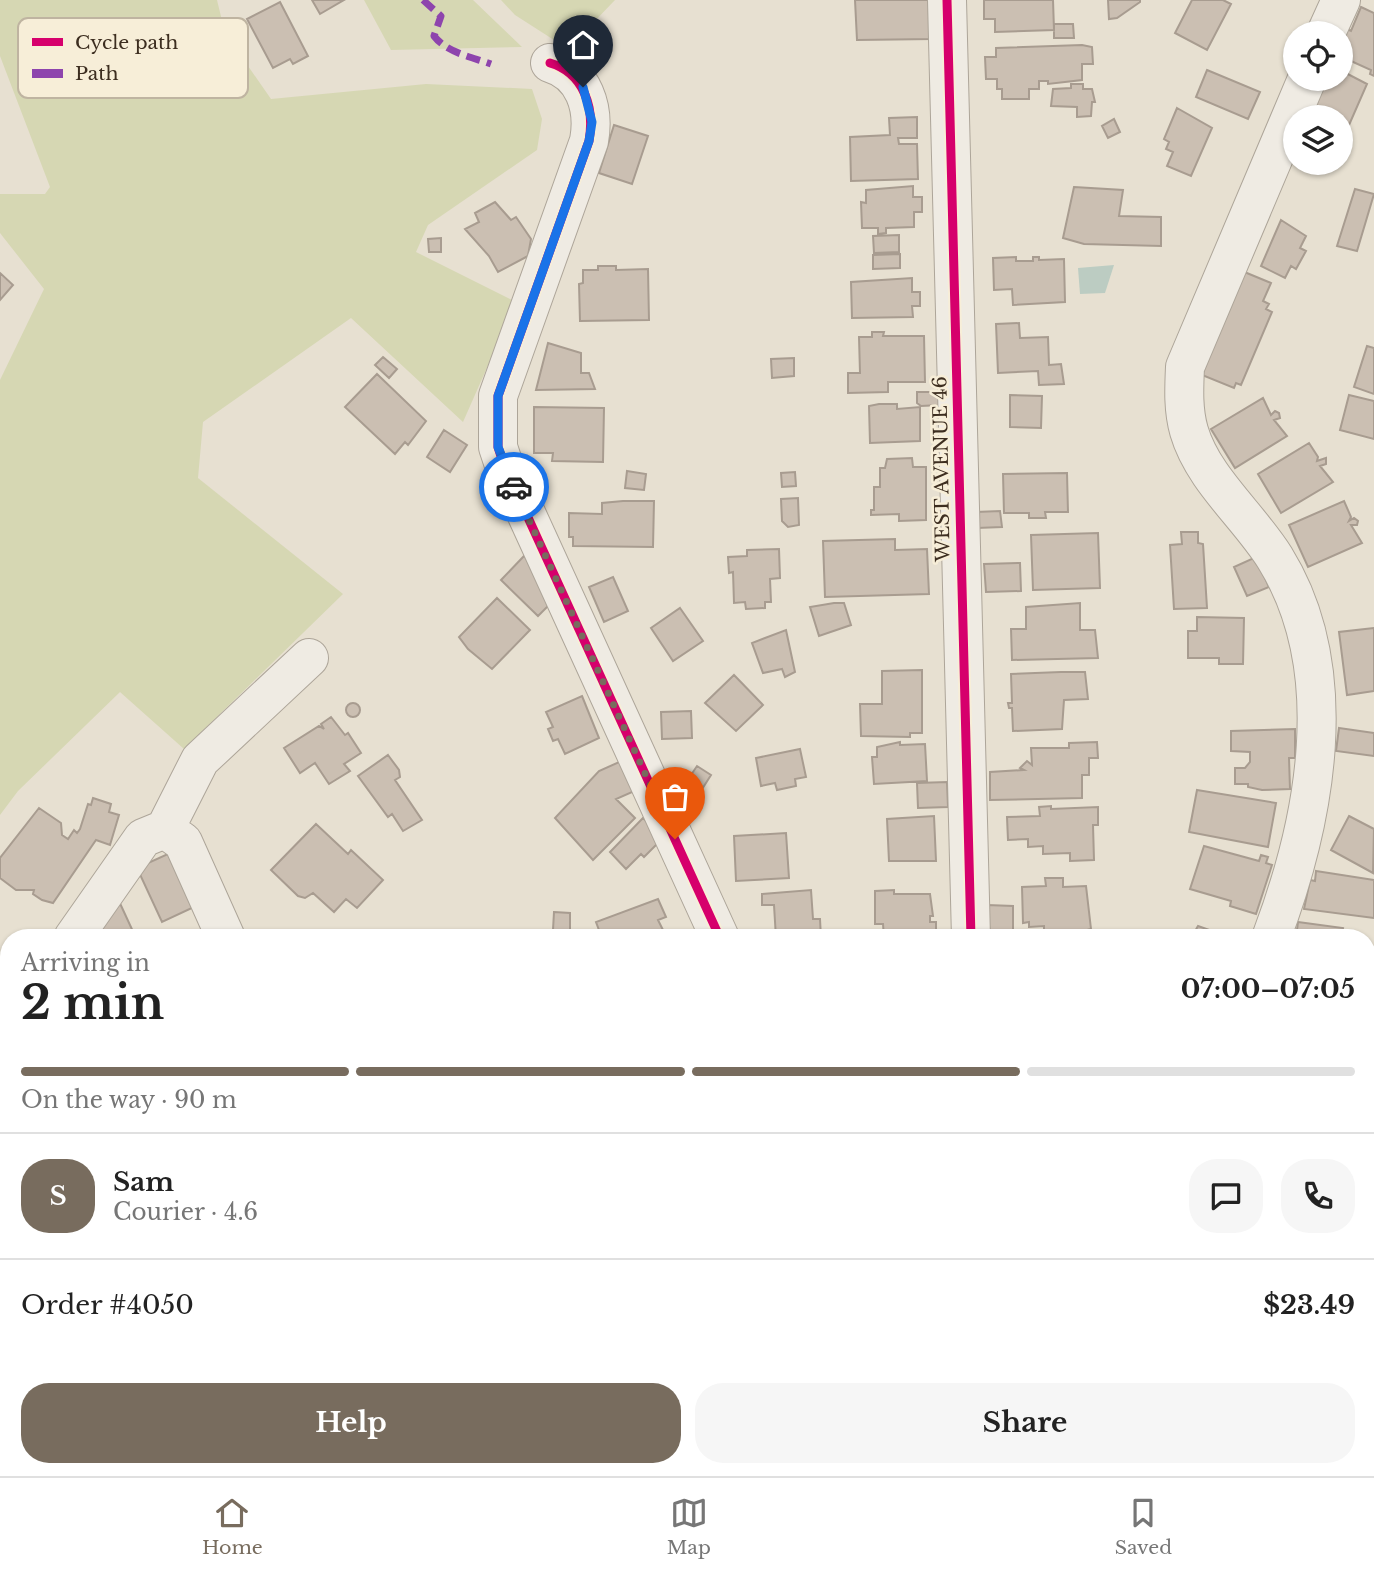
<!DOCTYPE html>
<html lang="en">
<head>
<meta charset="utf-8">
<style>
  body { margin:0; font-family:"Libre Baskerville",serif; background:#f6f6f6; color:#222; height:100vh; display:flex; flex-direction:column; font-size:26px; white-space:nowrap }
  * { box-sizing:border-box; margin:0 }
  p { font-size:23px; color:#767676 }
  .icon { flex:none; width:38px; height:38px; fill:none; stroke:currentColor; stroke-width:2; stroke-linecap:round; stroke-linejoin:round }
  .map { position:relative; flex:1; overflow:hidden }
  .side { position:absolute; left:0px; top:929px; width:1376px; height:548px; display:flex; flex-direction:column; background:#fff; border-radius:28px 28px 0 0; box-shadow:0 2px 5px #0004 }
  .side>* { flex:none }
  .controls { position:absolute; left:1283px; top:21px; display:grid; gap:14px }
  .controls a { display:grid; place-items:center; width:70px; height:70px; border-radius:50%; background:#fff; box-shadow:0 2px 5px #0004; font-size:35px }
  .pin { position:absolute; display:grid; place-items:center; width:60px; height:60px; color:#fff; margin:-72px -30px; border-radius:50% 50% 50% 0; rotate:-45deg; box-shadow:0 0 7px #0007 }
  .pin .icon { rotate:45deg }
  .courier { position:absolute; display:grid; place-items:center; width:70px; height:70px; margin:-35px; border:5px solid #1a73e8; border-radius:50%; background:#fff; color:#222; box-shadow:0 2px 9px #0007 }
  .overview em { font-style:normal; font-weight:700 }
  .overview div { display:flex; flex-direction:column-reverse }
  .overview { display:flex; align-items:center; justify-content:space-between; height:119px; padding:0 21px }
  h1 { font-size:46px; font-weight:700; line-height:52px }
  .bar { display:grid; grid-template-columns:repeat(4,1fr); gap:10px 7px; align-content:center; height:84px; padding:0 21px }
  .bar i { height:9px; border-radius:5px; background:#e0e0e0 }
  .bar .active { background:#786c5e }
  .bar p { grid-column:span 4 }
  .line { display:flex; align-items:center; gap:18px; padding:0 21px; border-top:2px solid #e0e0e0 }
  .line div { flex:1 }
  .round { display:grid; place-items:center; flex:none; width:74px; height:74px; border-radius:28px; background:#f6f6f6 }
  .button { display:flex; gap:14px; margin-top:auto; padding:14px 21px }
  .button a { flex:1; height:80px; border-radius:28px; background:#786c5e; color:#fff; font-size:28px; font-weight:700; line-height:80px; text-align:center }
  .button a+a { background:#f6f6f6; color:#222 }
  .dock { display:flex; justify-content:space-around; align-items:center; height:98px; border-top:2px solid #e0e0e0; background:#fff; font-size:19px; color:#767676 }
  .dock a { display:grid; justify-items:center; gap:4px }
  .dock .active { color:#786c5e }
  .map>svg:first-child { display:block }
  .green { fill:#d6d7b3 }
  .water { fill:#bcccc2 }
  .building { fill:#cbbfb2; stroke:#a89c90; stroke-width:2 }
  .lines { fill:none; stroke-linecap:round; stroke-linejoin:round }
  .minor-casing { stroke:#ada599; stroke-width:40 }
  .minor { stroke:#efebe3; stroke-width:38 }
  .quiet { stroke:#8e44ad; stroke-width:7; stroke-dasharray:14 7; stroke-linecap:butt }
  .cycleway-casing { stroke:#f7eed8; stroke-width:13 }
  .cycleway { stroke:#d6006c; stroke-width:9 }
  .done { stroke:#786c5e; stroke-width:7; stroke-dasharray:0 12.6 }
  .route { stroke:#1a73e8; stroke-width:9 }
  .labels { text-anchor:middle; stroke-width:5; stroke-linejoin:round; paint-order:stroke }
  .street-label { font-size:19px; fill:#3d2e20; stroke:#f7eed8 }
  .key { fill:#f7eed8; stroke:#bfb4a1; stroke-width:2 }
  .key-label { font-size:19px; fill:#3d2e20 }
</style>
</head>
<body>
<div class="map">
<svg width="1374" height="1476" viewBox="0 0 1374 1476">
  <rect width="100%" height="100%" fill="#e7e0d1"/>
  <path class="green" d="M0,0H217L225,33L271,99L426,84L532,89L542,119L537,150L428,225L416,252L516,302L463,422L351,318L203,422L198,478L343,594L184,749L120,692L18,791L0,815V380L44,289L0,233V194H45L50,187L0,56Z
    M364,0H473L522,47L391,50Z
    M501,0H615L568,49L515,15Z
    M9,1050V1344L0,1345V1063Z
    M9,1381V1468H220L191,1476H0V1383Z"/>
  <path class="water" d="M1114,265L1105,293L1080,294L1078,268Z"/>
  <path class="building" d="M312,0H344L320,14Z
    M855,0H930L932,39L857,40Z
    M984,0H1053L1054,30L995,32V19H984Z
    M1108,0H1140V2L1117,18L1109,19Z
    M1192,0H1223L1231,4L1207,50L1175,33Z
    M280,2L308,56L293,64L290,59L273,68L247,19Z
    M1361,7L1374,13V76L1370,74L1371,70L1340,56L1342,27L1351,31Z
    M1054,24H1073L1074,38H1054Z
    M1082,45L1092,47L1093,64H1082V80L1048,84V81H1039V89H1029V99H1002V89H997V79H986L985,57H996V48Z
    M1207,70L1260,92L1248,119L1196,97Z
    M1340,70L1367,84L1342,141L1340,117H1301L1318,79H1340Z
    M1071,84H1083V89H1092L1095,102H1092L1091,116L1077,117V107L1051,106L1053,89L1071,88Z
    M1177,108L1212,128L1191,176L1167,166L1173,152L1166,149L1169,142L1164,139Z
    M917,117V138H898L899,144H917L918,179L851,181L850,137L890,135L889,118Z
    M1114,119L1120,132L1108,138L1102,126Z
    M614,125L648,136L632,184L599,173Z
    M913,186V197H922V212H914V227L886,228V233L878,234V228H862L861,202L866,203V190Z
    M1074,187L1123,190L1119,216L1161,217V246L1084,244L1063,238Z
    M1355,189L1374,194L1357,251L1337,246Z
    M495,202L511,220L516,217L531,239L528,256L498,272L489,256L465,229L479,222L475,213Z
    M1281,220L1306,236L1300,248L1306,251L1296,269L1291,266L1285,278L1261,266Z
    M899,235V252L874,253L873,236Z
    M441,238V252H429L428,239Z
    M900,254V268L873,269V255Z
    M1016,257V261H1033V257H1039V260L1064,259L1065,302L1013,305L1012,289L994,290L993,258Z
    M598,266H616V270L648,269L649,320L580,321L579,284L583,283V270H598Z
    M1242,271L1271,283L1263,301L1269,304L1266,309L1272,312L1241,385L1236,383L1234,388L1202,375Z
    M0,273L13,285L0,300Z
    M912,278V292H920V306H912L913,317L852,318L851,282Z
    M1019,323L1020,338L1048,337L1049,365L1061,364L1064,384L1039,385L1038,371L998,373L996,324Z
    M872,332H884L883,336H924L925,382H888V392L848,393V373H860L859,337H872Z
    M548,343L581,353V373H589L595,389L536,390Z
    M1367,346L1374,348V394L1354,387Z
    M383,357L397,369L389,378L375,365Z
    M794,358V376L772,378L771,359Z
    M377,374L426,421L408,445L405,442L395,454L345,407Z
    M917,392H939L940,405L921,406L917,403Z
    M1010,395L1042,396L1041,428L1010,427Z
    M1349,395L1374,401V439L1340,430Z
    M1263,398L1271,415L1275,411L1279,413L1280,418L1274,420L1287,436L1235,468L1211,429Z
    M879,404H897V409L920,407V441L870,443L869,406Z
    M534,407L604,408L603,462L552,461L553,453H534Z
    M444,430L467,445L450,472L427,457Z
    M1309,443L1318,457L1317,461L1326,458V464L1320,466L1333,482L1281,513L1258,474Z
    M912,458L913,467H926V520L899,521V514L871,515V510H874V487H880V468H885L887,459Z
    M627,471L646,474L644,490L625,488Z
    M795,472L796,486L782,487L781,473Z
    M1067,473L1068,512H1045L1046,518H1029V513H1004L1003,474Z
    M798,498L799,525L788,527L782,521L781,499Z
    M623,501H654L653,547L573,546V537H569V513L602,514V503Z
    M1344,501L1351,517L1349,521L1354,518L1358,521L1357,525H1351L1362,543L1308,567L1289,525Z
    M1000,511L1002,527L977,528L976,512Z
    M1181,532H1198V543L1203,544L1207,608L1174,609L1170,545L1182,544Z
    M1098,533L1100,588L1033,590L1031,535Z
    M895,539V550L927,549L929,594L825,597L823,541Z
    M779,549L780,578L770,579L771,602H765V608L746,609L745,602L734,603L733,572L729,573L728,557L747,556V550Z
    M524,556L548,579L554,600L538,616L501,580Z
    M1256,557L1269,587L1247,596L1234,567Z
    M1020,563L1021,591L986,592L984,564Z
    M613,577L628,611L604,622L589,587Z
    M497,598L530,630L492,669L468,649L459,637Z
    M834,603H844L851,625L819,636L810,607Z
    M1080,603V630H1095L1098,658L1012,660L1011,629H1026V607Z
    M680,608L703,641L673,661L651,628Z
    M1197,617L1244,618L1243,664H1219V658H1188V631H1197Z
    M1374,628V691L1347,695L1339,632Z
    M786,630L795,672L785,677L782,669L763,673L752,643Z
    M922,670V733H910V737L861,736L860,704H882V671Z
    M1061,672H1085L1088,699L1064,700L1062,729L1013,731L1012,708H1009L1008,703H1012L1011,674Z
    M734,675L763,705L736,731L705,703Z
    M582,696L599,738L565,754L558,739L553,741L548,729L553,727L546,712Z
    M346 710a7 7 0 1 1 14 0a7 7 0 1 1-14 0Z
    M691,711L692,738L662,739L661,712Z
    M331,717L345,735L348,733L361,753L344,764L350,771L329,784L315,763L300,773L284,748L319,726L324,729L321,724Z
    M1339,728L1374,733V756L1336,751Z
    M1295,729V758H1289L1290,789L1262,790L1248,787V784H1235V768H1245L1250,762V752L1231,751V731Z
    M900,742V745L925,744L927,781L874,784L872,757H877V747Z
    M1097,742L1098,758H1089V775H1082V798L990,800V772L1024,770L1020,768L1027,761L1032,765L1031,748H1069V743Z
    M800,749L806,777L795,779L796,786L777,790L775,783L761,786L756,758Z
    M388,755L399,770L400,777L395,780L422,820L403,831L392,814L388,817L358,776Z
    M626,759L639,789L616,799L635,818L593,860L555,818L599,771Z
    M697,766L711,775L697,797L683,787Z
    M947,782L948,807L918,808L917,783Z
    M1197,790L1276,803L1268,847L1189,832Z
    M93,798L111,804L109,812L119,815L110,845L96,840L53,903L42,900L33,894L34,890H16L0,878V858L39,808L61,823L62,835L68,839L74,830L77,833L80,829L88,804L91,805Z
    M1051,806V809L1098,807V825H1093L1094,860L1070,861V853L1043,854V846L1028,847V839L1008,840L1007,817L1040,816L1039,807Z
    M934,816L936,861H889L887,819Z
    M1349,816L1374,829L1373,873L1331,850Z
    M643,818L663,838L644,857L641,854L626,869L610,852Z
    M316,824L348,854L351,850L383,880L357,908L346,899L334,912L313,893L305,898L298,896L271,870Z
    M786,833L789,878L736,881L734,836Z
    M1204,846L1259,861L1261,855L1268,857L1266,863L1272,865L1256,914L1230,906L1231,901L1190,889Z
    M170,853L194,907L162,922L137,868Z
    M1316,871L1374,880V918L1304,909L1310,880L1315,881Z
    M1045,878H1063V887L1086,886L1091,929L1075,933V938H1053V934H1044V926L1029,927V922L1023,923L1022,887L1046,886Z
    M811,890L813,919H820L821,938H776L774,905H762V894Z
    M894,890V894H930L933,916H930V922H936V938H884L883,924H875V891Z
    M118,899L136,938H110L98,924Z
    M658,899L666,917L658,920L667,938H602L596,922Z
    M987,905L1013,906V931L987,930Z
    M554,912L570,913V930H553Z
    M1298,922L1343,928L1341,938H1296Z
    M1198,926L1218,933L1220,938H1191Z
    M0,960L9,967V994L5,1000L0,996Z
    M1374,1124V1151L1367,1145V1133Z
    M1367,1162L1374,1167V1224L1367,1218Z
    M1367,1231L1374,1236V1253L1367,1262Z
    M1367,1299L1374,1302V1360L1367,1356Z
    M1367,1441L1374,1446V1476H1354L1351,1473L1355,1468H1367Z
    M413,1468H446L441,1476H424Z
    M524,1468H585L580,1476H532Z
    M763,1468H805L799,1476H777L774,1473L760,1476Z
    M927,1468H987L981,1476H926L923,1474Z"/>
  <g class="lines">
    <defs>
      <path id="minor" d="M947,0L971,938
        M1326,33L1341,0
        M550,63C584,73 595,108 589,141L498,396V447L504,465L720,938
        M165,829L200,760L309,658
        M165,829L183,842L226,938
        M73,938L143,838L165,829
        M1271,938C1315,822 1345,671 1275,558C1248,515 1203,479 1189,431C1183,410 1184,389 1185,367L1307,79
        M0,1044L9,1031
        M1367,1109L1374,1100
        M0,1373L9,1371
        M238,1476L265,1468
        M625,1476L630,1468
        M903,1476L908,1468
        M1036,1476L1042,1468"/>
    </defs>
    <use href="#minor" class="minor-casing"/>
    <use href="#minor" class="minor"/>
    <path class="quiet" d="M423,0L441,16L434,36C447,53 472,57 491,64"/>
    <defs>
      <path id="cycleway" d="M947,0L971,938
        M550,63C584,73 595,108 589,141L498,396V447L504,465L720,938"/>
    </defs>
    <use href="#cycleway" class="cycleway-casing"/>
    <use href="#cycleway" class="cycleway"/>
  </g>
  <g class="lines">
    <path class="done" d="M514,487L675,839"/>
    <path class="route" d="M514,487L498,447V396L589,141L592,122L583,87"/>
  </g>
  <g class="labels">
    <g class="street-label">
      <text transform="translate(941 469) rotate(-91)" y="7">WEST AVENUE 46</text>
    </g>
  </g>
  <rect x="18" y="18" width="230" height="80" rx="10" class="key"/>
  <rect x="32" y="38" width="31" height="8" fill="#d6006c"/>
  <rect x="32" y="69" width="31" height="9" fill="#8e44ad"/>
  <g class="key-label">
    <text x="75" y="49">Cycle path</text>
    <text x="75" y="80">Path</text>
  </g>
</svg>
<div class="controls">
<a><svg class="icon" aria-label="locate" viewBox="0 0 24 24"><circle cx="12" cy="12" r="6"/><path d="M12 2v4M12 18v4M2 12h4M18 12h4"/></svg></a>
<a><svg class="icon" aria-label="layers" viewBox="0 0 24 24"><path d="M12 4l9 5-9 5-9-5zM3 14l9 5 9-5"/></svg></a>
</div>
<div class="pin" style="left:675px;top:839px;background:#ea580c"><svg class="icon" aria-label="bag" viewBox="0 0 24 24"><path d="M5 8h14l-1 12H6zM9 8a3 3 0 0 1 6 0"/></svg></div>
<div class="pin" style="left:583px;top:87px;background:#1f2937"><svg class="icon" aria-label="home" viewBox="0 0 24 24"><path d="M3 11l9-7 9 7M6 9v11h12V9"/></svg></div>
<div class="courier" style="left:514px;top:487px"><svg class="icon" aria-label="car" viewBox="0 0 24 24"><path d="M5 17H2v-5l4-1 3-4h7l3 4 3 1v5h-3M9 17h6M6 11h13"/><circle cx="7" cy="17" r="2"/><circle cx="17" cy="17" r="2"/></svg></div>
<section class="side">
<div class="overview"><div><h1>2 min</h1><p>Arriving in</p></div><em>07:00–07:05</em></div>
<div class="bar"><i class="active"></i><i class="active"></i><i class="active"></i><i></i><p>On the way · 90 m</p></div>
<div class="line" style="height:126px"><b class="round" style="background:#786c5e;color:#fff">S</b><div><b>Sam</b><p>Courier · 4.6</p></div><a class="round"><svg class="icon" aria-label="chat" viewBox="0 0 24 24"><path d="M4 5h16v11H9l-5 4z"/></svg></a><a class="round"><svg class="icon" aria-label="phone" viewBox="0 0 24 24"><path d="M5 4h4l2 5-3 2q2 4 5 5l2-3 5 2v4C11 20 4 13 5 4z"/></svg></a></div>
<div class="line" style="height:91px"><div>Order #4050</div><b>$23.49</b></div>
<div class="button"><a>Help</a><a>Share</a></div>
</section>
</div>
<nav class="dock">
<a class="active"><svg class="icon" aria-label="home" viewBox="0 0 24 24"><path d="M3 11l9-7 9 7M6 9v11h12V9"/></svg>Home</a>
<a><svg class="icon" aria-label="map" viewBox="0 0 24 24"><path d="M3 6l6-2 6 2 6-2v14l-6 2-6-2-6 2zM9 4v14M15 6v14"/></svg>Map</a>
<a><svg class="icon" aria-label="saved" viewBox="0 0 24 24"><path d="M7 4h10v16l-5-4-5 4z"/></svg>Saved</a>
</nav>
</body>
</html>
